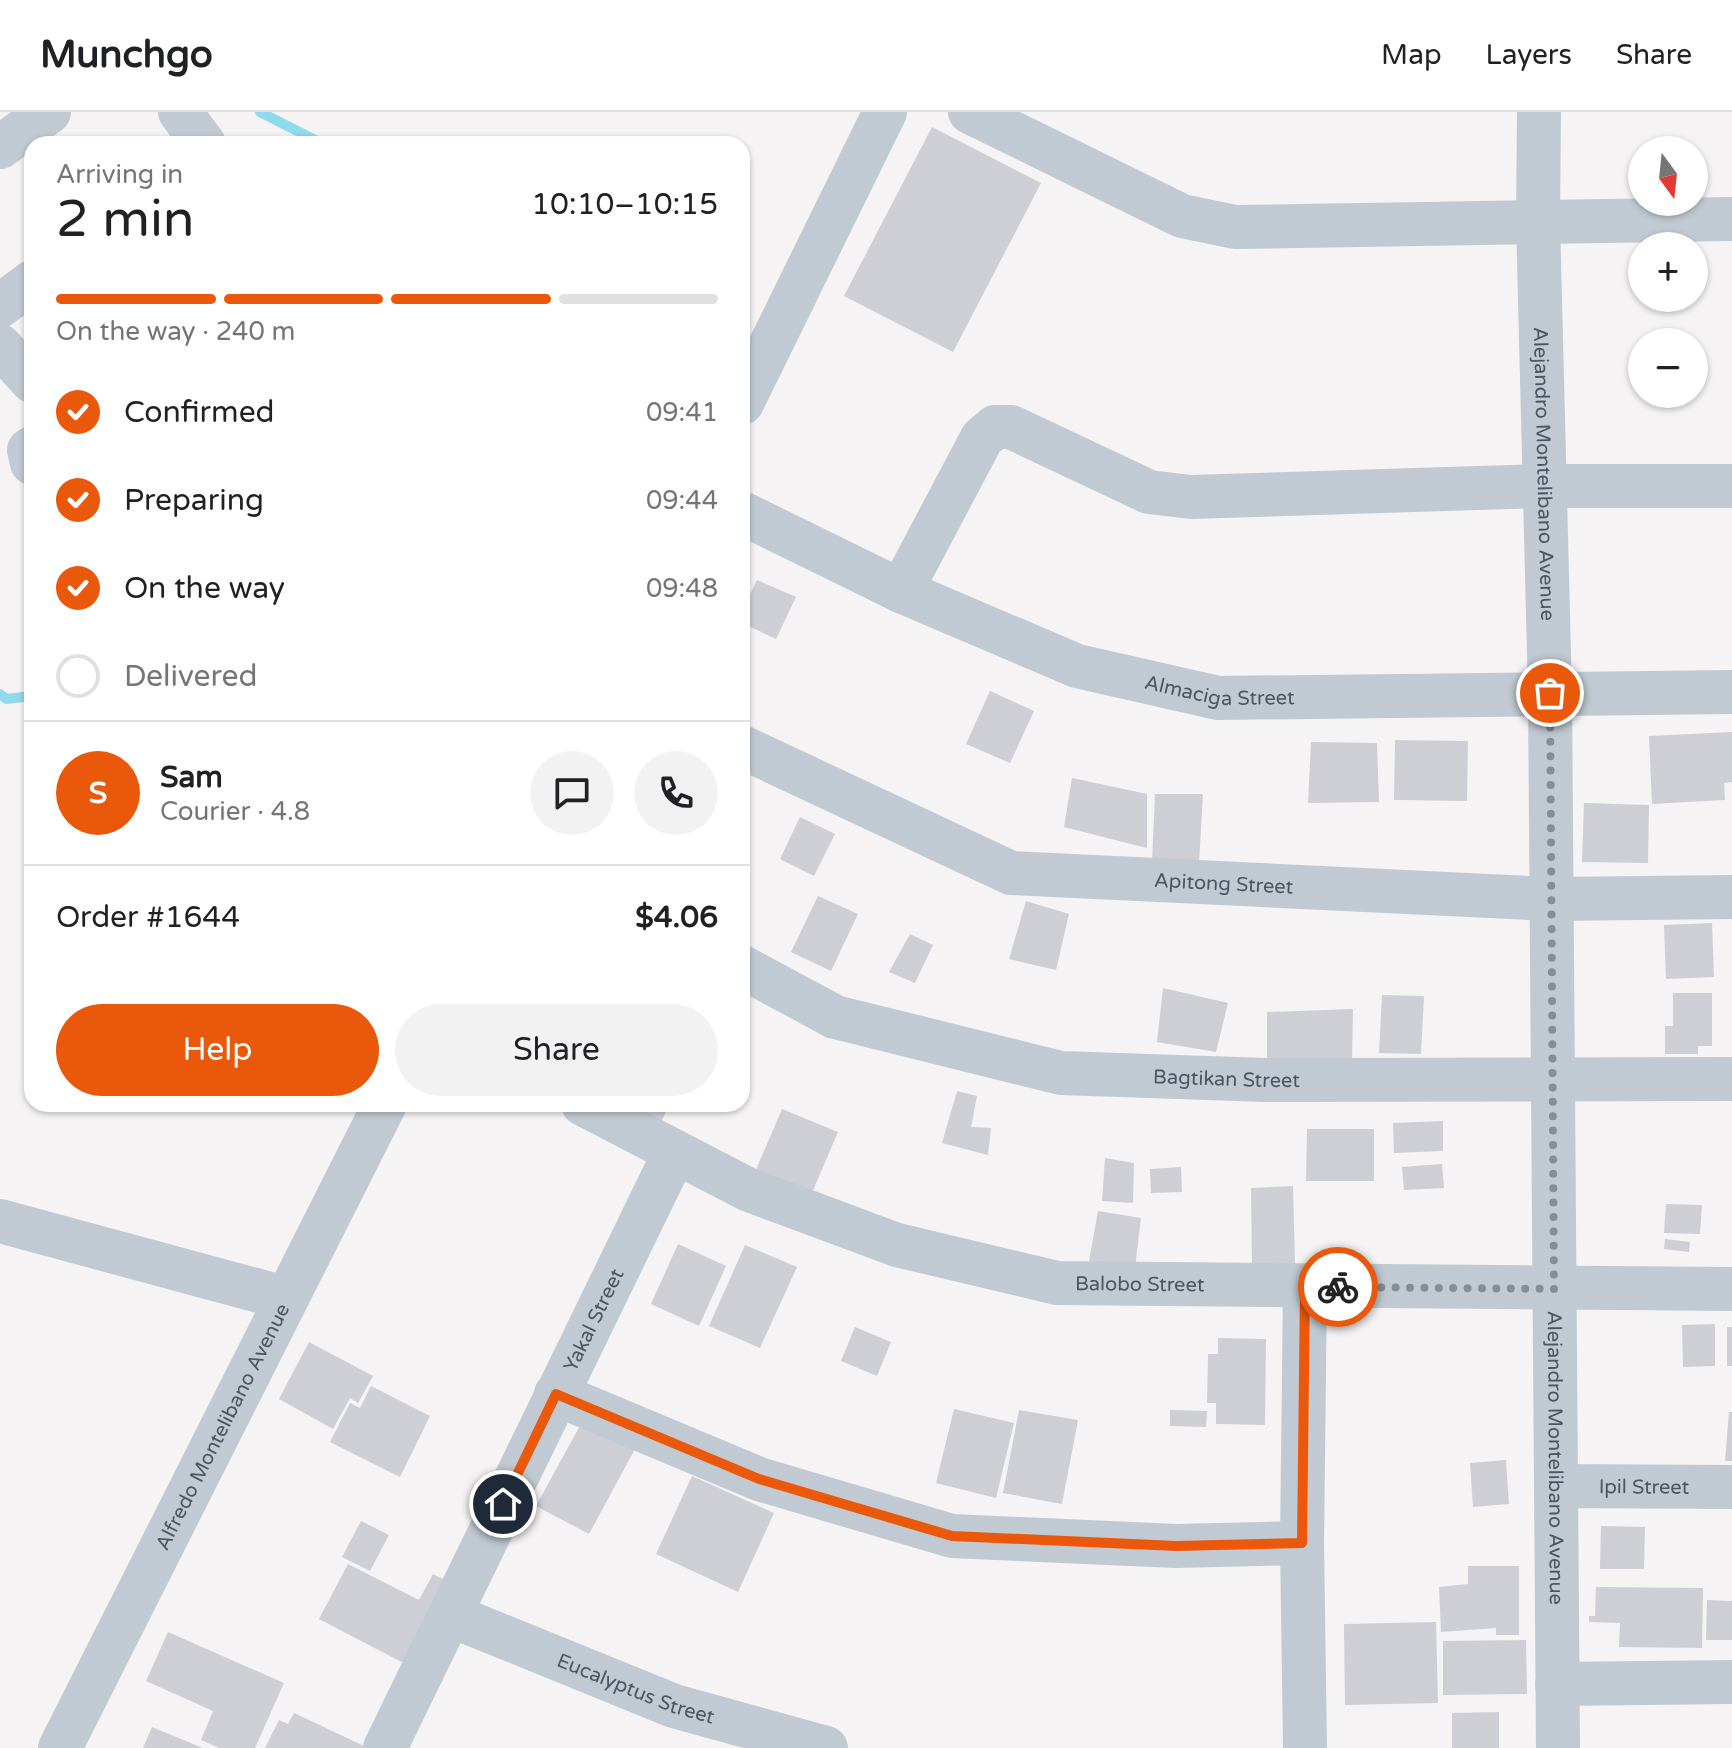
<!DOCTYPE html>
<html lang="en">
<head>
<meta charset="utf-8">
<style>
  body { margin:0; font-family:"Varela Round",sans-serif; background:#f2f2f2; color:#202124; height:100vh; display:flex; flex-direction:column; font-size:30px; white-space:nowrap }
  * { box-sizing:border-box; margin:0 }
  p { font-size:26px; color:#757577 }
  .icon { flex:none; width:44px; height:44px; fill:none; stroke:currentColor; stroke-width:2; stroke-linecap:round; stroke-linejoin:round }
  .map { position:relative; flex:1; overflow:hidden }
  .panel { position:absolute; left:24px; top:24px; width:726px; height:976px; display:flex; flex-direction:column; background:#fff; border-radius:24px; box-shadow:0 2px 6px #0004 }
  .panel>* { flex:none }
  .needle { width:52px; rotate:165deg }
  .buttons { position:absolute; left:1628px; top:24px; display:grid; gap:16px }
  .buttons a { display:grid; place-items:center; width:80px; height:80px; border-radius:50%; background:#fff; box-shadow:0 2px 6px #0004; font-size:40px }
  .pin { position:absolute; display:grid; place-items:center; width:68px; height:68px; color:#fff; margin:-34px; border:4px solid #fff; border-radius:50%; box-shadow:0 2px 8px #0007 }
  .courier { position:absolute; display:grid; place-items:center; width:80px; height:80px; margin:-40px; border:6px solid #ea580c; border-radius:50%; background:#fff; color:#222; box-shadow:0 2px 10px #0007 }
  .summary em { font-style:normal; font-weight:600 }
  .summary div { display:flex; flex-direction:column-reverse }
  .summary { display:flex; align-items:center; justify-content:space-between; height:136px; padding:0 32px }
  h1 { font-size:52px; font-weight:600; line-height:60px }
  .bar { display:grid; grid-template-columns:repeat(4,1fr); gap:12px 8px; align-content:center; height:96px; padding:0 32px }
  .bar i { height:10px; border-radius:6px; background:#e0e0e0 }
  .bar .selected { background:#ea580c }
  .bar p { grid-column:span 4 }
  .line { display:flex; align-items:center; gap:20px; padding:0 32px; border-top:2px solid #e0e0e0 }
  .line div { flex:1 }
  .round { display:grid; place-items:center; flex:none; width:84px; height:84px; border-radius:42px; background:#f2f2f2 }
  ol { padding:0 32px; list-style:none }
  li { display:flex; align-items:center; gap:24px; height:88px }
  li p { margin-inline-start:auto }
  li .icon { padding:8px; border-radius:50%; background:#ea580c; color:#fff; stroke-width:4 }
  li:last-child { color:#757577 }
  li i { width:44px; height:44px; border:4px solid #e0e0e0; border-radius:50% }
  .primary-button { display:flex; gap:16px; margin-top:auto; padding:16px 32px }
  .primary-button a { flex:1; height:92px; border-radius:48px; background:#ea580c; color:#fff; font-size:32px; font-weight:600; line-height:92px; text-align:center }
  .primary-button a+a { background:#f2f2f2; color:#202124 }
  header { display:flex; align-items:center; gap:48px; box-sizing:border-box; height:112px; padding:0 40px; background:#fff; border-bottom:2px solid #e0e0e0 }
  header strong { font-size:38px }
  nav { display:flex; gap:44px; margin-inline-start:auto; font-size:28px }
  .map>svg:first-child { display:block }
  .lines { fill:none; stroke-linecap:round; stroke-linejoin:round }
  .stream { stroke:#90daee; stroke-width:10 }
  .building { fill:#cdcfd5 }
  .minor { stroke:#c1cad2; stroke-width:44 }
  .done { stroke:#868d94; stroke-width:8; stroke-dasharray:0 14.4 }
  .route { stroke:#ea580c; stroke-width:10 }
  .labels { text-anchor:middle; stroke-width:6; stroke-linejoin:round; paint-order:stroke }
  .street-label { font-size:20px; fill:#4a5661; stroke:#fff }
</style>
</head>
<body>
<header>
<strong>Munchgo</strong>
<nav><a>Map</a><a>Layers</a><a>Share</a></nav>
</header>
<div class="map">
<svg width="1732" height="1636" viewBox="0 0 1732 1636">
  <rect width="100%" height="100%" fill="#f5f3f3"/>
  <g class="lines">
    <path class="stream" d="M260,0L315,28L327,32
      M0,582L6,587L32,584"/>
  </g>
  <path class="building" d="M932,15L1041,71L953,240L844,184Z
    M757,468L796,485L776,527L742,511V499Z
    M990,579L1034,599L1010,651L966,632Z
    M1732,620V670L1724,671L1725,688L1652,692L1649,624Z
    M1395,628L1468,629L1467,689L1394,688Z
    M1311,630L1377,631L1379,690L1308,691Z
    M1072,666L1147,682V736L1064,715Z
    M1155,682H1203L1199,751L1152,750Z
    M1584,691L1649,693L1648,751L1582,750Z
    M800,705L835,722L814,764L780,747Z
    M818,784L858,802L831,859L791,840Z
    M1026,789L1069,802L1056,858L1009,847Z
    M1712,811L1714,865L1666,867L1664,813Z
    M910,822L933,833L915,871L889,860Z
    M1163,876L1228,891L1216,940L1157,930Z
    M1673,881H1712V934H1698V942H1665V914H1673Z
    M1382,883L1424,884L1421,942L1379,941Z
    M1353,897L1352,948L1267,950V900Z
    M957,979L977,984L971,1015L991,1016L988,1043L942,1031Z
    M616,992H682L679,997L670,992L659,1014Z
    M782,997L838,1020L808,1090L752,1067Z
    M1443,1009V1039L1394,1041L1393,1011Z
    M1307,1017H1374V1069H1306Z
    M1105,1046L1134,1051L1133,1091L1102,1089Z
    M1442,1052L1444,1076L1404,1078L1402,1055Z
    M1181,1055L1182,1080L1151,1081L1150,1057Z
    M1293,1074L1295,1152L1252,1153L1251,1076Z
    M1666,1092L1702,1093L1700,1122L1664,1121Z
    M1098,1099L1141,1106L1135,1156L1089,1149Z
    M1665,1127L1690,1130L1689,1140L1664,1137Z
    M678,1132L726,1154L699,1214L651,1192Z
    M745,1133L797,1155L760,1236L709,1214Z
    M1715,1212V1254L1683,1255L1682,1213Z
    M855,1215L891,1230L877,1264L841,1249Z
    M1727,1215H1732V1254H1727Z
    M1218,1226L1266,1227L1265,1313L1216,1312V1291H1207L1208,1242H1218Z
    M309,1230L373,1264L358,1291L350,1286L333,1317L279,1287Z
    M371,1274L430,1304L400,1365L330,1330L350,1291L360,1296Z
    M954,1297L1014,1311L996,1386L936,1371Z
    M1019,1298L1078,1308L1062,1392L1003,1381Z
    M1170,1298L1207,1299L1206,1315L1170,1314Z
    M1729,1300H1732V1349H1725Z
    M583,1308L635,1337L589,1422L536,1394Z
    M1506,1348L1509,1392L1473,1395L1470,1351Z
    M692,1364L774,1401L738,1480L656,1442Z
    M361,1409L389,1423L370,1459L342,1445Z
    M1601,1414L1645,1415L1644,1457H1600Z
    M348,1452L419,1488L433,1462L458,1475L415,1557L319,1507Z
    M1468,1454H1519V1523H1496V1516L1441,1520L1439,1475L1468,1472Z
    M1596,1475L1703,1476L1702,1536L1619,1535L1620,1511L1589,1510V1504H1595Z
    M1707,1488L1732,1489V1528H1706Z
    M1436,1510L1438,1591L1345,1593L1344,1512Z
    M168,1520L284,1571L255,1636H219L201,1628L213,1599L146,1569Z
    M1526,1528L1527,1582L1443,1583V1529Z
    M1499,1600V1636H1452V1601Z
    M294,1601L364,1634L363,1636H265L279,1608L288,1612Z
    M152,1615L203,1636H143Z"/>
  <g class="lines">
    <g class="minor">
      <path d="M180,0L204,32"/>
      <path d="M970,0L1182,104L1235,115L1732,107"/>
      <path id="s1" d="M1539,0L1538,109L1550,581L1558,1636"/>
      <path d="M0,35L49,0"/>
      <path d="M0,194L32,170"/>
      <path d="M0,234L32,269"/>
      <path d="M742,291L885,0"/>
      <path d="M32,336L29,338L32,351"/>
      <path id="s2" d="M742,401L901,479L1077,554L1218,586L1732,580"/>
      <path d="M901,479L982,326L995,315H1011L1149,380L1191,385L1544,374H1732"/>
      <path id="s3" d="M742,635L1011,761L1551,787L1732,785"/>
      <path id="s4" d="M742,855L835,905L1061,961L1266,968L1732,967"/>
      <path id="s5" d="M583,992L749,1078L897,1133L1057,1171L1732,1177"/>
      <path d="M0,1109L285,1186"/>
      <path d="M556,1282L759,1367L952,1424L1176,1434L1302,1431"/>
      <path id="s6" d="M1556,1374L1732,1375"/>
      <path id="s7" d="M450,1503L674,1594L826,1636"/>
      <path d="M1557,1572L1732,1570"/>
      <path id="s8" d="M60,1636L385,992"/>
      <path id="s9" d="M385,1636L675,1040"/>
      <path d="M1305,1636L1302,1431L1305,1175"/>
    </g>
  </g>
  <g class="lines">
    <path class="done" d="M1338,1175L1554,1177L1550,581"/>
    <path class="route" d="M503,1392L556,1282L759,1367L952,1424L1176,1434L1302,1431L1305,1175H1338"/>
  </g>
  <g class="labels">
    <g class="street-label">
      <text dy="7" stroke="none"><textPath href="#s1" startOffset="362">Alejandro Montelibano Avenue</textPath></text>
      <text dy="7" stroke="none"><textPath href="#s2" startOffset="514">Almaciga Street</textPath></text>
      <text dy="7" stroke="none"><textPath href="#s3" startOffset="510">Apitong Street</textPath></text>
      <text dy="7" stroke="none"><textPath href="#s4" startOffset="504">Bagtikan Street</textPath></text>
      <text dy="7" stroke="none"><textPath href="#s5" startOffset="592">Balobo Street</textPath></text>
      <text dy="7" stroke="none"><textPath href="#s9" startOffset="476">Yakal Street</textPath></text>
      <text dy="7" stroke="none"><textPath href="#s8" startOffset="360">Alfredo Montelibano Avenue</textPath></text>
      <text dy="7" stroke="none"><textPath href="#s1" startOffset="1346">Alejandro Montelibano Avenue</textPath></text>
      <text dy="7" stroke="none"><textPath href="#s6" startOffset="88">Ipil Street</textPath></text>
      <text dy="7" stroke="none"><textPath href="#s7" startOffset="200">Eucalyptus Street</textPath></text>
    </g>
  </g>
</svg>
<div class="buttons">
<a><svg class="needle" viewBox="-14 -14 28 28"><path d="M0-13l5 13h-10z" fill="#e53935"/><path d="M0 13l5-13h-10z" fill="#757577"/></svg></a>
<a>+</a>
<a>−</a>
</div>
<div class="pin" style="left:1550px;top:581px;background:#ea580c"><svg class="icon" aria-label="bag" viewBox="0 0 24 24"><path d="M5 8h14l-1 12H6zM9 8a3 3 0 0 1 6 0"/></svg></div>
<div class="pin" style="left:503px;top:1392px;background:#1f2937"><svg class="icon" aria-label="home" viewBox="0 0 24 24"><path d="M3 11l9-7 9 7M6 9v11h12V9"/></svg></div>
<div class="courier" style="left:1338px;top:1175px"><svg class="icon" aria-label="bike" viewBox="0 0 24 24"><circle cx="6" cy="16" r="4"/><circle cx="18" cy="16" r="4"/><path d="M6 16l4-8h5l3 8M10 8l3 8H6M13 5h3"/></svg></div>
<section class="panel">
<div class="summary"><div><h1>2 min</h1><p>Arriving in</p></div><em>10:10–10:15</em></div>
<div class="bar"><i class="selected"></i><i class="selected"></i><i class="selected"></i><i></i><p>On the way · 240 m</p></div>
<ol>
<li><svg class="icon" aria-label="check" viewBox="0 0 24 24"><path d="M5 12l5 5 9-10"/></svg>Confirmed<p>09:41</p></li>
<li><svg class="icon" aria-label="check" viewBox="0 0 24 24"><path d="M5 12l5 5 9-10"/></svg>Preparing<p>09:44</p></li>
<li><svg class="icon" aria-label="check" viewBox="0 0 24 24"><path d="M5 12l5 5 9-10"/></svg>On the way<p>09:48</p></li>
<li><i></i>Delivered</li>
</ol>
<div class="line" style="height:144px"><b class="round" style="background:#ea580c;color:#fff">S</b><div><b>Sam</b><p>Courier · 4.8</p></div><a class="round"><svg class="icon" aria-label="chat" viewBox="0 0 24 24"><path d="M4 5h16v11H9l-5 4z"/></svg></a><a class="round"><svg class="icon" aria-label="phone" viewBox="0 0 24 24"><path d="M5 4h4l2 5-3 2q2 4 5 5l2-3 5 2v4C11 20 4 13 5 4z"/></svg></a></div>
<div class="line" style="height:104px"><div>Order #1644</div><b>$4.06</b></div>
<div class="primary-button"><a>Help</a><a>Share</a></div>
</section>
</div>
</body>
</html>
